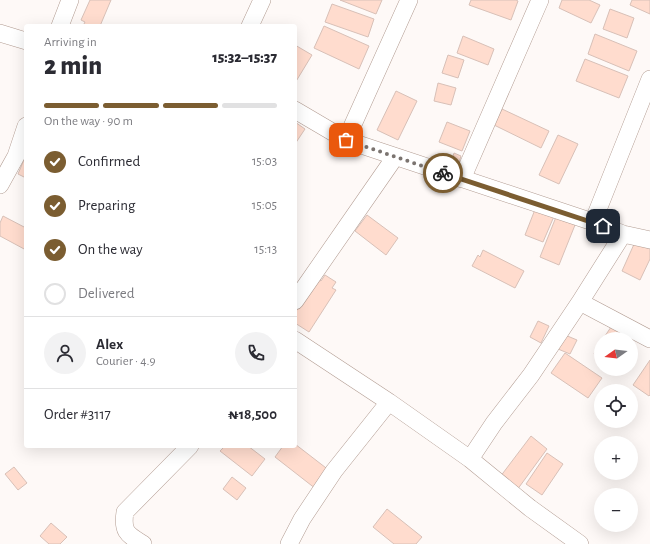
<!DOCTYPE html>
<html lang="en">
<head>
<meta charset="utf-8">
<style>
  body { margin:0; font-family:"Alegreya Sans",sans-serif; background:#f2f2f3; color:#2b2b33; height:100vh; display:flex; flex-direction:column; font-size:15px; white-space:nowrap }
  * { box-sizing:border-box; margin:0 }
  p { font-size:13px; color:#7c7c81 }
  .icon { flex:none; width:22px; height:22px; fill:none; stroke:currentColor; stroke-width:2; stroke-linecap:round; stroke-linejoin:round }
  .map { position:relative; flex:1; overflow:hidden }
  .sheet { position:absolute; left:24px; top:24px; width:273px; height:424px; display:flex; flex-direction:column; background:#fff; border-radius:4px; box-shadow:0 4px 16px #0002 }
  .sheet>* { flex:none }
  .needle { width:26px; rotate:256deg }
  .controls { position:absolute; left:594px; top:332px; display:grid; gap:8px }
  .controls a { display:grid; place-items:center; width:44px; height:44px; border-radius:50%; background:#fff; box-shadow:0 4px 16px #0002; font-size:20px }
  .pin { position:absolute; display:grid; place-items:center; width:34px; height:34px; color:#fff; margin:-17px; border-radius:8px; box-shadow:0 2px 6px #0006 }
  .courier { position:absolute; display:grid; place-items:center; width:40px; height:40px; margin:-20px; border:3px solid #7b5d31; border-radius:50%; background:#fff; color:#222; box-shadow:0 1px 5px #0007 }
  .head em { font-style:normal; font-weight:800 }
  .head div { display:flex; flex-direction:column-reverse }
  .head { display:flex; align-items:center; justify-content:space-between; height:68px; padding:0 20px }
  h1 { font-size:26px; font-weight:800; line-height:30px }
  .bar { display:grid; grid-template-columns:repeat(4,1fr); gap:6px 4px; align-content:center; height:48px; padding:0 20px }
  .bar i { height:5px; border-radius:3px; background:#e1e1e2 }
  .bar .on { background:#7b5d31 }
  .bar p { grid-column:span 4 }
  .line { display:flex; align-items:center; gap:10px; padding:0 20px; border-top:1px solid #e1e1e2 }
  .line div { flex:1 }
  .round { display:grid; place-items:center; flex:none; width:42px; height:42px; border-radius:21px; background:#f2f2f3 }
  ol { padding:0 20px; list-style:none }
  li { display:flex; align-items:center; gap:12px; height:44px }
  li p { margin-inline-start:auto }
  li .icon { padding:4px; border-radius:50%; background:#7b5d31; color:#fff; stroke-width:4 }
  li:last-child { color:#7c7c81 }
  li i { width:22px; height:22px; border:2px solid #e1e1e2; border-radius:50% }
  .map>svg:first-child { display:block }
  .building { fill:#ffdcce; stroke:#d8c0b7 }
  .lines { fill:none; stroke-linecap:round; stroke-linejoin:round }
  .minor-casing { stroke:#b29c92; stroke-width:18 }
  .minor { stroke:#fff; stroke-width:17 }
  .done { stroke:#7b7470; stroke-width:4; stroke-dasharray:0 7.2 }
  .route { stroke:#7b5d31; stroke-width:5 }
</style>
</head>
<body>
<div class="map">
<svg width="650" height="544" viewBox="0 0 650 544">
  <rect width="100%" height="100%" fill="#fef9f7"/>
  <path class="building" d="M90,0H111L100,26H83L85,22L81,20Z
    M340,0H382L376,14Z
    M471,0H516L518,1L511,20L469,5Z
    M562,0H589L600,5L591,23L559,8Z
    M632,0H650V14L630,5Z
    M332,4L374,19L368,37L325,22Z
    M610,9L634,18L627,38L603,29Z
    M324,26L369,46L359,69L314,48Z
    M595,34L637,51L629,71L588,54Z
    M463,36L494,49L488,65L457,53Z
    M295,45L312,55L295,83Z
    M448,55L464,60L458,78L442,73Z
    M585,59L628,76L619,98L576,81Z
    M438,83L456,88L451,105L434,101Z
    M396,91L417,101L398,140L377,130Z
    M502,109L549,131L541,148L494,125Z
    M295,122L305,129L295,144Z
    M447,122L470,131L462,151L439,142Z
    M558,135L578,144L559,184L539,175Z
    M454,153L461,156L458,166L451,163Z
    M26,155V178L18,174Z
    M536,207L555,214L543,242L525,235Z
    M558,212L577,220L559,265L540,257Z
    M367,215L398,238L386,255L355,231Z
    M3,216L26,228V250L0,236V223Z
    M635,242L650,249V259L640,280L622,271Z
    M483,250L524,271L515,288L472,266L478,255L480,257Z
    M325,275L336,282L332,288L336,290L309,332L295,323V313L317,278L321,281Z
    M538,321L549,326L541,343L530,337Z
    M611,327L627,337L626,339H603Z
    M565,335L577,340L570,354L558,349Z
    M601,343V359L594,354Z
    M565,353L602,378L588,398L551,373Z
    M650,360V395L649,396L633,385Z
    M531,436L547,449L517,490L500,477Z
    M295,444L330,471L316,489L275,457L283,446H295Z
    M225,446H248L265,459L252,476L220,451Z
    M547,453L563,464L542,495L526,484Z
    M14,467L27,483L18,490L5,474Z
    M232,477L246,488L237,500L223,489Z
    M387,509L422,537L416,544H394L373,527Z
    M51,523L67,537L60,544H49L40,536Z"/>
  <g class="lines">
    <defs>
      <path id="minor" d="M60,26L70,0
        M250,26L262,0
        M0,33L26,41
        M295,110L346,140L593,222L623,234L650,240
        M346,140L409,0
        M462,179L540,0
        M0,185L16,156L26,126
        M593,222L650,79
        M623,234L580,302L650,339
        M295,301L395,157
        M295,340L389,402L470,459L530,508L580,544
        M470,459L494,423L531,375L580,302
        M143,544C127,534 122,532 125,512L190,446
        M289,544L302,519L334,471L389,402"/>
    </defs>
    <use href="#minor" class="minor-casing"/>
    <use href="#minor" class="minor"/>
  </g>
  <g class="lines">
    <path class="done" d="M346,140L443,173"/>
    <path class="route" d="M443,173L603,226"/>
  </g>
</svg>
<div class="controls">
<a><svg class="needle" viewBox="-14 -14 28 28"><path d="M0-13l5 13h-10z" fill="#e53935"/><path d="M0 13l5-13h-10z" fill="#7c7c81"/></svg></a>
<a><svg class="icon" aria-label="locate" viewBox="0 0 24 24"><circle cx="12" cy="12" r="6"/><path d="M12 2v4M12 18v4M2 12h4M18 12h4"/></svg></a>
<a>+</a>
<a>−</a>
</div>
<div class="pin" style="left:346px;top:140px;background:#ea580c"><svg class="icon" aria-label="bag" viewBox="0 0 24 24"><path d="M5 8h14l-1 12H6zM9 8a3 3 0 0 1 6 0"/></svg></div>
<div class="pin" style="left:603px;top:226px;background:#1f2937"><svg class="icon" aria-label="home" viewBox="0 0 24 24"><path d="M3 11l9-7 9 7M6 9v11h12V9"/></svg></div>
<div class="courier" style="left:443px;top:173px"><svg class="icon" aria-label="bike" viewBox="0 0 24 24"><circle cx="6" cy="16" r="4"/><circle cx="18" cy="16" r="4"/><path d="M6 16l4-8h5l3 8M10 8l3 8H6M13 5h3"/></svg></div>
<section class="sheet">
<div class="head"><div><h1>2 min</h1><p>Arriving in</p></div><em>15:32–15:37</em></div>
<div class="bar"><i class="on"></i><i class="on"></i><i class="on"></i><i></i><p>On the way · 90 m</p></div>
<ol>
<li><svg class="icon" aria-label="check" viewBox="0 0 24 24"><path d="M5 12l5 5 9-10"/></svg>Confirmed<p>15:03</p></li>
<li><svg class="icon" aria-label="check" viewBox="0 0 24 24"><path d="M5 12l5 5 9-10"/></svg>Preparing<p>15:05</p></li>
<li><svg class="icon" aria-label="check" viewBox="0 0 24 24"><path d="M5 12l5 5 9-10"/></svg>On the way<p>15:13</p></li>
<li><i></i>Delivered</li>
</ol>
<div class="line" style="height:72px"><a class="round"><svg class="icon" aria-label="person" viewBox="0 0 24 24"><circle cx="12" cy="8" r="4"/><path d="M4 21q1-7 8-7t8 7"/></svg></a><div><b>Alex</b><p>Courier · 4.9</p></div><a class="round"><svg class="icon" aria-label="phone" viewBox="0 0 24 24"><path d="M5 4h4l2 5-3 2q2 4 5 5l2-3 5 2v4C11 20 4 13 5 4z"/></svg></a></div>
<div class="line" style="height:52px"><div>Order #3117</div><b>₦18,500</b></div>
</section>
</div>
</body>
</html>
